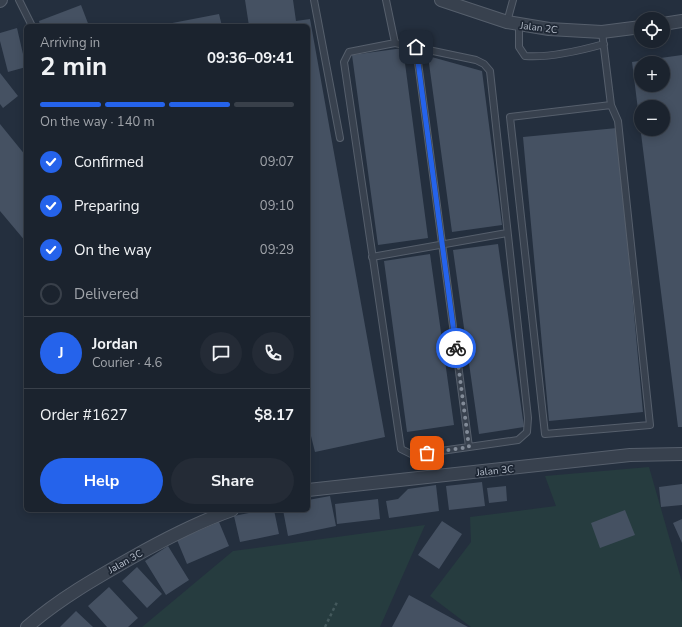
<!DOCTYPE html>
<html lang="en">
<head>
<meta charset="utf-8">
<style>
  body { margin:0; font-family:"Nunito Sans",sans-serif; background:#242b36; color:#f1f3f6; height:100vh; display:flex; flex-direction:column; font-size:15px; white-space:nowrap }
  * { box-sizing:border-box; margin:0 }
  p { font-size:13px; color:#a0a4aa }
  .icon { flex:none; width:22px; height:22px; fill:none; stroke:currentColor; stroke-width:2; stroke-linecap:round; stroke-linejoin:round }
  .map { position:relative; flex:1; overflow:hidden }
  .sheet { position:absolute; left:24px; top:24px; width:286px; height:488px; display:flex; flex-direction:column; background:#1b232e; border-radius:6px; box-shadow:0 2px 10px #0003,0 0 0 1px #39404a }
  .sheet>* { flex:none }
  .fabs { position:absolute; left:634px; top:12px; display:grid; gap:8px }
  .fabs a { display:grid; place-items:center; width:36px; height:36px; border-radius:50%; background:#1b232e; box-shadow:0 2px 10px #0003,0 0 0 1px #39404a; font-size:20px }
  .pin { position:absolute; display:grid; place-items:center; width:34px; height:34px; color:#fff; margin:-17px; border-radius:8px; box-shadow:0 2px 6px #0006 }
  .courier { position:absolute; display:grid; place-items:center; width:40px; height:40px; margin:-20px; border:3px solid #2563eb; border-radius:50%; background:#fff; color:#222; box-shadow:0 1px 5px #0007 }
  .head em { font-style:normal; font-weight:700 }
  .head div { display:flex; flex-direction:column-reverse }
  .head { display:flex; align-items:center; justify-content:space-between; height:68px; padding:0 16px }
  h1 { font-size:26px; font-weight:700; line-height:30px }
  .bar { display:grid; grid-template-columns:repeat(4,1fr); gap:6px 4px; align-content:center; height:48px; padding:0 16px }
  .bar i { height:5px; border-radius:3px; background:#39404a }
  .bar .selected { background:#2563eb }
  .bar p { grid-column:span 4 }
  .line { display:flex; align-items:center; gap:10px; padding:0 16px; border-top:1px solid #39404a }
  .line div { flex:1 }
  .round { display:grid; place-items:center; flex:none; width:42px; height:42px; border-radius:21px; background:#242b36 }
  ol { padding:0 16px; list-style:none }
  li { display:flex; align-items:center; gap:12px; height:44px }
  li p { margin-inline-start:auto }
  li .icon { padding:4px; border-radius:50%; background:#2563eb; color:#fff; stroke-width:4 }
  li:last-child { color:#a0a4aa }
  li i { width:22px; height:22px; border:2px solid #39404a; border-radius:50% }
  .primary-button { display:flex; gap:8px; margin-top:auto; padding:8px 16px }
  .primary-button a { flex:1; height:46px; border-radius:24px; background:#2563eb; color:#fff; font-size:16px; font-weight:700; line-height:46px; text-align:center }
  .primary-button a+a { background:#242b36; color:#f1f3f6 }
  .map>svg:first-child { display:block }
  .green { fill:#263c3f }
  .building { fill:#455162; fill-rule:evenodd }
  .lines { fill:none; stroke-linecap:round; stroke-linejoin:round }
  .service-casing { stroke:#565f6c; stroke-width:8 }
  .minor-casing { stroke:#565f6c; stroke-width:14 }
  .path { stroke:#44595c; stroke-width:2.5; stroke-dasharray:3 3; stroke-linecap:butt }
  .service { stroke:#38414e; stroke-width:6 }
  .minor { stroke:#38414e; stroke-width:12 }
  .done { stroke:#828b98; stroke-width:4; stroke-dasharray:0 7.2 }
  .route { stroke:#2563eb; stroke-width:5 }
  .labels { text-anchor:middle; stroke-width:3.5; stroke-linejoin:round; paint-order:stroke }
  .street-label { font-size:10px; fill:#b4bcc9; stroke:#1d2633 }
</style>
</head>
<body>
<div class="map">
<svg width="682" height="627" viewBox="0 0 682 627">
  <rect width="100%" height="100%" fill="#242f3e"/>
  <path class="green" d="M649,467L682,582V627H471L430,596L471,542L470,517L556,506L545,476Z
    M425,525L380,627H142L233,551Z"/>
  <path class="building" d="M245,0H293L296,21L310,19L385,437L315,452L308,424V26H249Z
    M81,5L89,26H40L39,21Z
    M219,14L222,26H163L162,25Z
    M17,28L26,67L8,72L0,41V33Z
    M403,48L428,238L378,245L352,55Z
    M682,55V427H678L632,62ZM641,63H663V85H641ZM641,107H663V129H641Z
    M428,56L482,71L502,225L452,232Z
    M0,73L18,96L3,108L0,104Z
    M0,124L26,156V242L0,211Z
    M617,128L643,412L549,421L523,137Z
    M498,244L524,427L479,434L453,250Z
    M430,254L454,425L407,432L384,261Z
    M482,482L485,506L449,510L446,486Z
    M682,484V505L661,507L659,487Z
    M436,485L439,511L389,518L386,501L398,499L408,489Z
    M506,486L507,501L489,503L487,488Z
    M330,496L336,526L288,536L283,510H308V500Z
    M378,499L380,519L337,524L335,504Z
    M264,510H274L279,534L240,542L234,516Z
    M625,510L635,535L600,548L591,523Z
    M682,519V543L673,523Z
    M442,521L462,534L439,569L418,555Z
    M219,522L229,546L187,564L177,540Z
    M168,546L189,580L166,595L145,561Z
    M137,567L162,594L147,608L122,581Z
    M109,587L138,618L128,627H107L88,606Z
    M409,595L468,627H392Z
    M76,611L93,627H60Z"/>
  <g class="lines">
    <defs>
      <path id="service" d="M19,0L32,26
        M314,0L340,138
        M386,0L395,43
        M507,22L513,0
        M519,24V47L525,56C550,58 579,51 604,44
        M602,32L611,105L510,117L545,434L650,425L618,121L611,105
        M395,43L476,60L484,64L490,71L528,418L527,432L518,440L413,455L401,449L344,62L349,52Z
        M416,47L469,447
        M372,257L507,233"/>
      <path id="minor" d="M441,0L507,22L549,29L602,32L641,27
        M0,1L1,0
        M663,24L682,21
        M308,490L630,455L682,454
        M27,627C59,599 96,578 133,557C165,539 198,522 232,510"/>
    </defs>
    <use href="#service" class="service-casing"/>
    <use href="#minor" class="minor-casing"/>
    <path class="path" d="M325,627L338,600"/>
    <use href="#service" class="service"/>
    <use href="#minor" class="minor"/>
  </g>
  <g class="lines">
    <path class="done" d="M427,453L469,447L456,348"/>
    <path class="route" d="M416,47L456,348"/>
  </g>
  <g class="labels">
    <g class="street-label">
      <text transform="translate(539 27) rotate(7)" y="4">Jalan 2C</text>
      <text transform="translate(495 470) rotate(-6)" y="4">Jalan 3C</text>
      <text transform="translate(125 561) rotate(-29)" y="4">Jalan 3C</text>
    </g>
  </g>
</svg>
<div class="fabs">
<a><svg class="icon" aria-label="locate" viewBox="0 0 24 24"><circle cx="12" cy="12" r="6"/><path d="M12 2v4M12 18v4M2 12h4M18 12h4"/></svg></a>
<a>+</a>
<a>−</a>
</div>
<div class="pin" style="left:427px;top:453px;background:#ea580c"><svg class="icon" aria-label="bag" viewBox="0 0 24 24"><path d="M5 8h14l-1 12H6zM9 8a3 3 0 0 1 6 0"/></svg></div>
<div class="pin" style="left:416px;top:47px;background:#1f2937"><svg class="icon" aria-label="home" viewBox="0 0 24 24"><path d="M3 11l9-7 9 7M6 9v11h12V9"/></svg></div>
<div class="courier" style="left:456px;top:348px"><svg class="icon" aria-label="bike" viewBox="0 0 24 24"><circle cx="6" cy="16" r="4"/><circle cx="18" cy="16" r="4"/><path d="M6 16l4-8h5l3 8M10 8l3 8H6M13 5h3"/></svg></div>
<section class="sheet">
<div class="head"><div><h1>2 min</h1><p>Arriving in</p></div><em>09:36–09:41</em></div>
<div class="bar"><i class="selected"></i><i class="selected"></i><i class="selected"></i><i></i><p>On the way · 140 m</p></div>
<ol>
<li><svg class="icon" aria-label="check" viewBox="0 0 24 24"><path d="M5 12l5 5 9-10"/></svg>Confirmed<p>09:07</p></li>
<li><svg class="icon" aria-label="check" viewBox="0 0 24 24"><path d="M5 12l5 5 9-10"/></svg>Preparing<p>09:10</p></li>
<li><svg class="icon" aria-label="check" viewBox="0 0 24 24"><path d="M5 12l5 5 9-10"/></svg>On the way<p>09:29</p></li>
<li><i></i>Delivered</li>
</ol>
<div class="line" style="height:72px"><b class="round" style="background:#2563eb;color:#fff">J</b><div><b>Jordan</b><p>Courier · 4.6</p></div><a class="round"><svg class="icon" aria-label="chat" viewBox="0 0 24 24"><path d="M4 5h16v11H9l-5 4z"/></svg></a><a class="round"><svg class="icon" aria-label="phone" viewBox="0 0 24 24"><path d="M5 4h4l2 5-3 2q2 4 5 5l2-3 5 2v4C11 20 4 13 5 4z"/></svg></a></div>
<div class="line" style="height:52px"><div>Order #1627</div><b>$8.17</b></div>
<div class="primary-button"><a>Help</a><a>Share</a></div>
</section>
</div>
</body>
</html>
